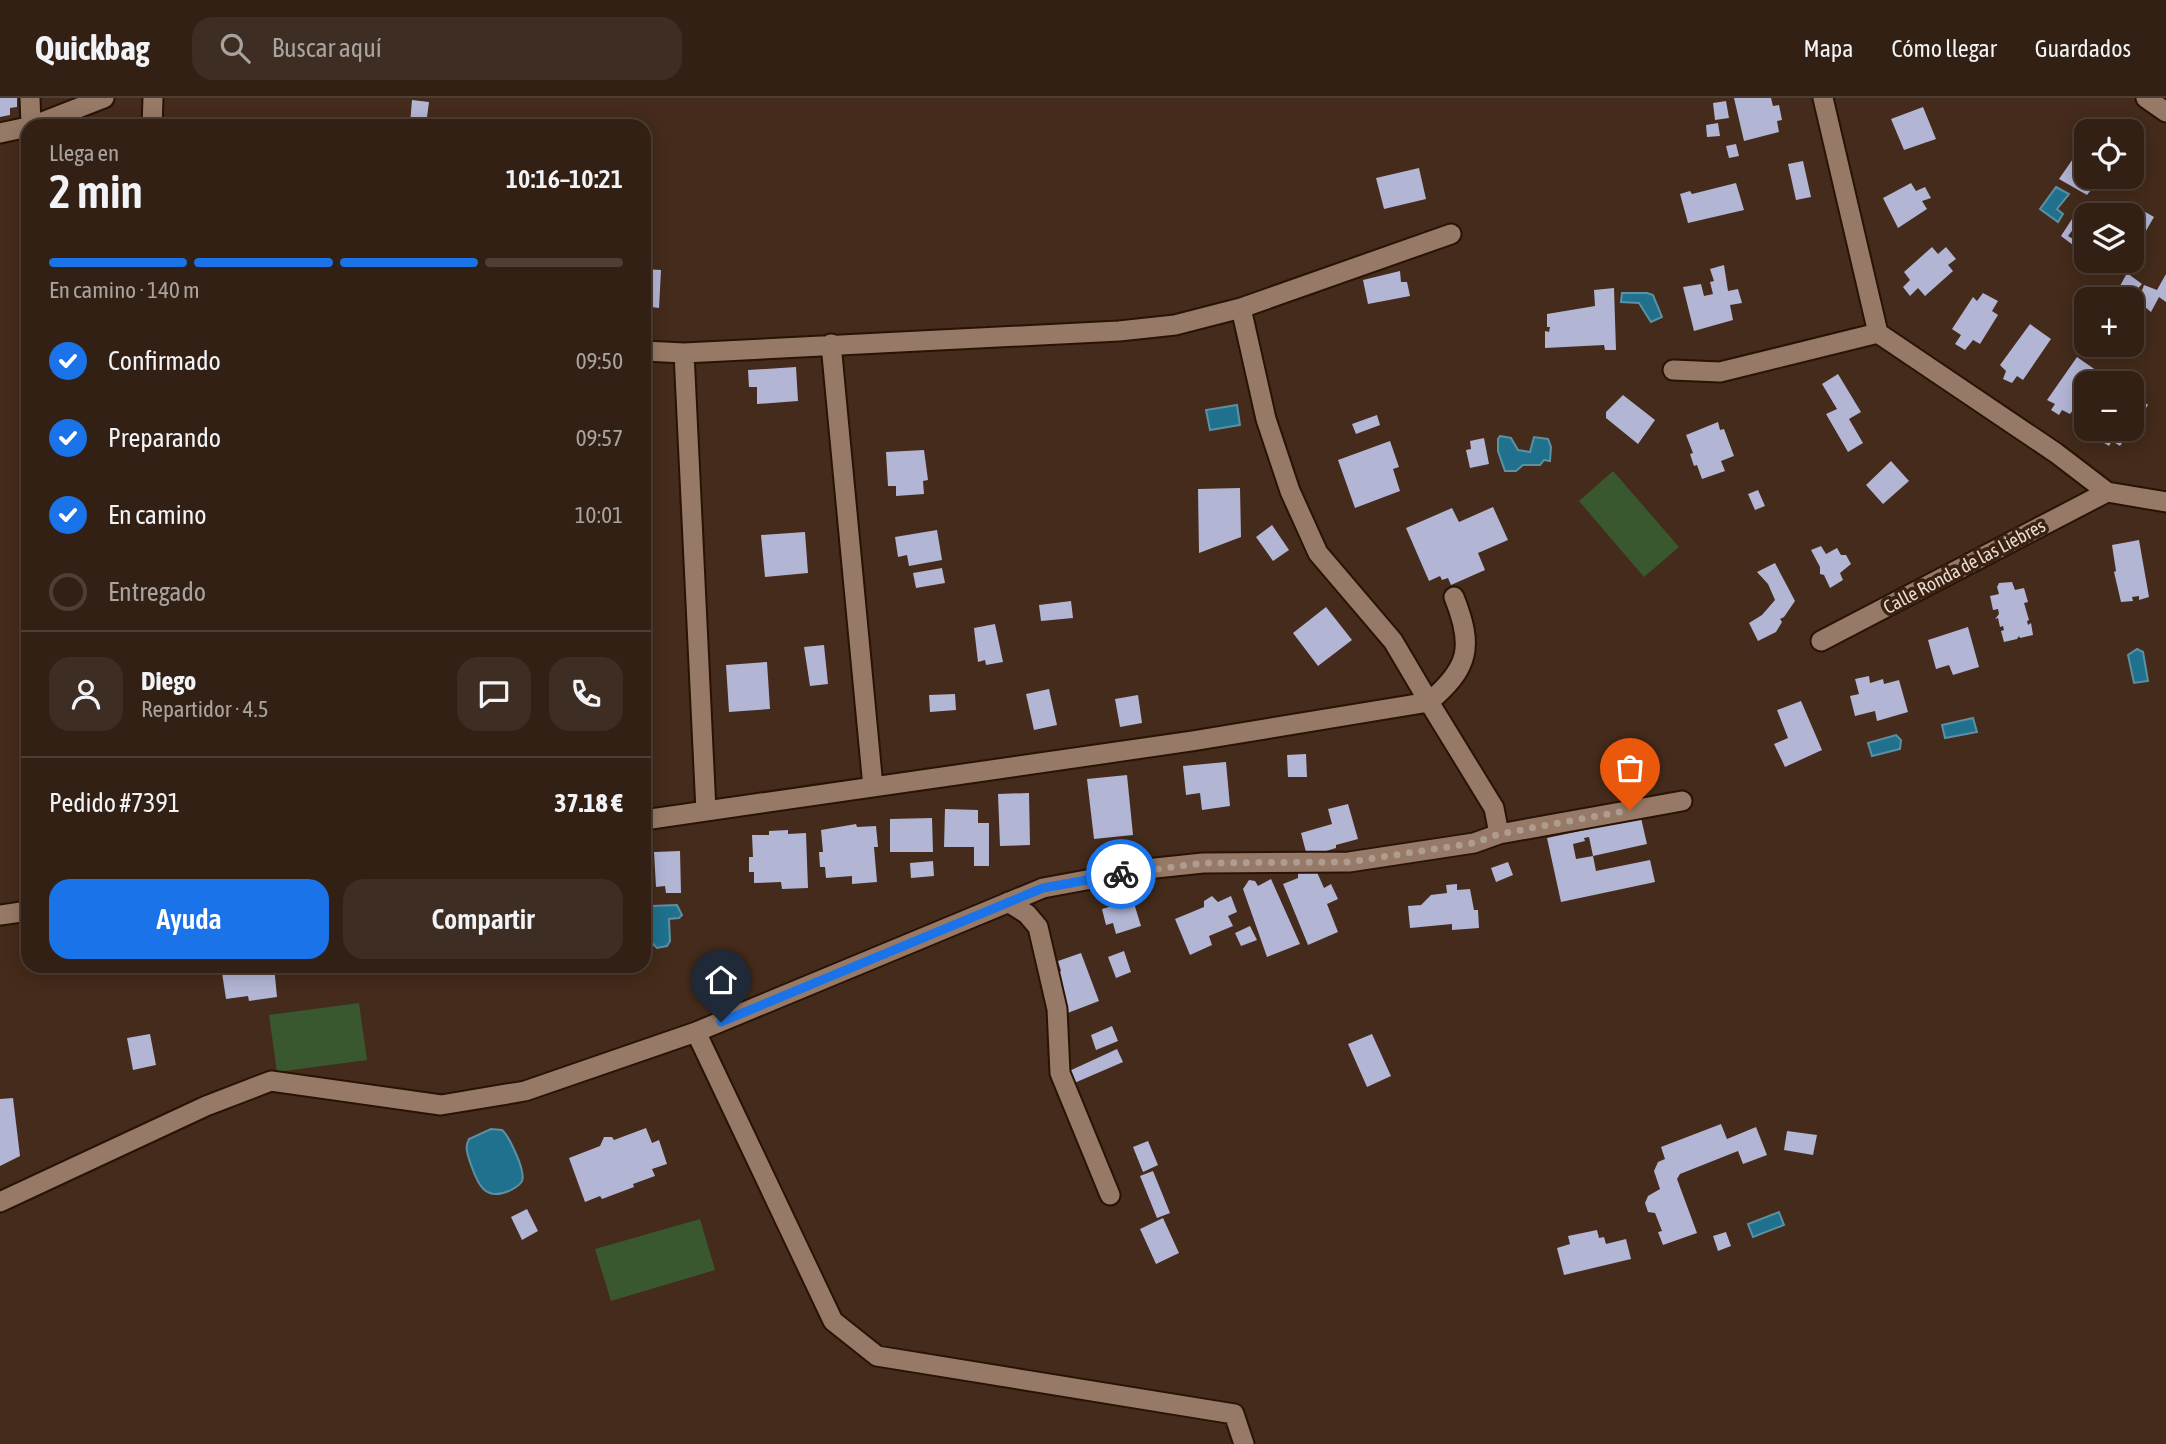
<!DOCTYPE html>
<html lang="es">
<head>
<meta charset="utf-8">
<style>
  body { margin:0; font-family:"Asap Condensed",sans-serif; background:#3e2d22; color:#f1f3f6; height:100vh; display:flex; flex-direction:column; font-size:26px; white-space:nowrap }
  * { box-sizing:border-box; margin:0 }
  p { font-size:23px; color:#a9a3a0 }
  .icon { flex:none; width:38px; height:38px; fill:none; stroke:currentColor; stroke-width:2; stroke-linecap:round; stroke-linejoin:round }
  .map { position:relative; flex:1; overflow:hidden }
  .details { position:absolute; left:21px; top:21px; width:630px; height:854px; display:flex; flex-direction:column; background:#332014; border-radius:21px; box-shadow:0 4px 18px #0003,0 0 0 2px #4e3e34 }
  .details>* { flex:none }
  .controls { position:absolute; left:2074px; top:21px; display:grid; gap:14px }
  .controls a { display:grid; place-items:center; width:70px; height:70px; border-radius:14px; background:#332014; box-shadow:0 4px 18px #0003,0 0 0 2px #4e3e34; font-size:35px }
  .pin { position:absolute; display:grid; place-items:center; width:60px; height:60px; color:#fff; margin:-72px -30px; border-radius:50% 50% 50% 0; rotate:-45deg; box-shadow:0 0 7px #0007 }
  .pin .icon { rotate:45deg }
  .courier { position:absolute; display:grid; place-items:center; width:70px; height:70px; margin:-35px; border:5px solid #1a73e8; border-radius:50%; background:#fff; color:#222; box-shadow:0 2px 9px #0007 }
  .summary em { font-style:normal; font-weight:600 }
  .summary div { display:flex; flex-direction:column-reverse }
  .summary { display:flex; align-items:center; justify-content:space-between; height:119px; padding:0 28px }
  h1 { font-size:46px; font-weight:600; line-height:52px }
  .bar { display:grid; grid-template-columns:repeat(4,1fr); gap:10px 7px; align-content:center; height:84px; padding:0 28px }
  .bar i { height:9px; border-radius:5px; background:#4e3e34 }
  .bar .selected { background:#1a73e8 }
  .bar p { grid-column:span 4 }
  .line { display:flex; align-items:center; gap:18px; padding:0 28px; border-top:2px solid #4e3e34 }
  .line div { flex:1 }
  .round { display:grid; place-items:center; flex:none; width:74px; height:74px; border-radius:21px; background:#3e2d22 }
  ol { padding:0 28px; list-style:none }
  li { display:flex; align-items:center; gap:21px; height:77px }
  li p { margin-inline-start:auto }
  li .icon { padding:7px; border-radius:50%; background:#1a73e8; color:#fff; stroke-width:4 }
  li:last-child { color:#a9a3a0 }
  li i { width:38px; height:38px; border:4px solid #4e3e34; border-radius:50% }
  .primary-button { display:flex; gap:14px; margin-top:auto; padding:14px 28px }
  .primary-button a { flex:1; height:80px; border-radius:21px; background:#1a73e8; color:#fff; font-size:28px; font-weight:600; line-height:80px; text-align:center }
  .primary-button a+a { background:#3e2d22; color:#f1f3f6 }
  header { display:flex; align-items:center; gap:42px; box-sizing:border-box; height:98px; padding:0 35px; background:#332014; border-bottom:2px solid #4e3e34 }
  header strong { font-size:33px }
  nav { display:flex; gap:38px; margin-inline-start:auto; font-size:24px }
  .search { width:490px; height:63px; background:#3e2d22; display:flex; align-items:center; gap:18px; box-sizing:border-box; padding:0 24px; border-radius:21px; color:#a9a3a0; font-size:26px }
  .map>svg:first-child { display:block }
  .green { fill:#3a582f }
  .water { fill:#1f718e; stroke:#5c90a2; stroke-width:2 }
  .building { fill:#b3b5d5; fill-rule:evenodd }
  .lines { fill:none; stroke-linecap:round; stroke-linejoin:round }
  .street-casing { stroke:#291304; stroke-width:23 }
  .street { stroke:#967a67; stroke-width:19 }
  .done { stroke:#af9c90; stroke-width:7; stroke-dasharray:0 12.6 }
  .route { stroke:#1a73e8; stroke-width:9 }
  .labels { text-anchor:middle; stroke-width:7; stroke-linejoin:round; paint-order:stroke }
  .street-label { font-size:19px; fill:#e9d9cf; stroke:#392211 }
</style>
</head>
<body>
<header>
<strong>Quickbag</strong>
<div class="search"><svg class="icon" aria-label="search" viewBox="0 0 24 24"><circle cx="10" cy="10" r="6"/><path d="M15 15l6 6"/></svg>Buscar aquí</div>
<nav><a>Mapa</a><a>Cómo llegar</a><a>Guardados</a></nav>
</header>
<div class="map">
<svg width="2166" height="1346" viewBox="0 0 2166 1346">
  <rect width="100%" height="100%" fill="#442b1b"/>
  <path class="green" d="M1613,373L1679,449L1644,479L1579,403Z
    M359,905L367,962L277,974L269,917Z
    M700,1121L715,1172L611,1203L595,1151Z"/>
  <path class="water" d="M2056,89L2069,96L2057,111L2063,116L2058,124L2040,111Z
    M1622,195H1647L1653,197L1662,219L1651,224L1639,205L1621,204Z
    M1237,307L1240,327L1210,332L1206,312Z
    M1500,338L1511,340L1518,352L1530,354L1534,339L1548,341L1551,349L1550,363L1544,362L1540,367H1523L1516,373H1505L1498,353V341Z
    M2137,551L2143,554L2148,583L2134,585L2128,557Z
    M1973,620L1977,634L1945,640L1942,627Z
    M1896,637L1901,642L1900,651L1872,658L1868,645Z
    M677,807L682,817L679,820L669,821L670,843L667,848L657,850L652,845V808Z
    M491,1031L502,1032C509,1038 526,1073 522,1083C520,1088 514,1090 509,1093C485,1103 478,1087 471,1067C468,1057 464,1050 469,1041Z
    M1779,1114L1784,1127L1753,1139L1748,1126Z"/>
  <path class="building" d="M0,0H17V9L10,10V17L0,19Z
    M1734,0H1771L1773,8L1779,7L1782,22L1777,23L1779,34L1744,43Z
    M412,2L429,4L426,27L410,26Z
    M1726,3L1729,20L1715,22L1713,5Z
    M1923,9L1936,41L1904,52L1891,21Z
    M1718,25L1720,38L1707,39L1706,27Z
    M2086,42V79H2101L2087,97L2059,81Z
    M1736,46L1739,58L1729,60L1726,48Z
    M1803,63L1811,99L1796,102L1788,66Z
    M1419,70L1426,101L1384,111L1376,80Z
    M1736,85L1744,112L1688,125L1680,96L1690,93L1692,96Z
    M1911,85L1916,93L1925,89L1931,100L1922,103L1927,111L1898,130L1883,100Z
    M2128,104L2154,119L2132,157V117H2120Z
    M2072,121L2078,125L2068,138L2075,142L2073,147L2061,138Z
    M1932,149L1938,156L1946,149L1956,161L1948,167L1953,173L1925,198L1918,190L1910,198L1903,189L1910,182L1904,174Z
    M2107,163H2128L2123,171L2116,167L2114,171L2105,165Z
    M1724,167L1728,193L1738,191L1742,205L1730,207L1733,222L1694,233L1683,189L1701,186L1704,198L1713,196L1710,184L1714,183L1710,171Z
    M644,171L661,172L659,210L644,208Z
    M1400,173L1401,184H1407L1410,198L1368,206L1363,182Z
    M2127,175L2142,186L2133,196L2120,188Z
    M2166,176V204L2159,199L2151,214L2138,203L2144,187L2157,192Z
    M1614,190L1616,252H1605L1604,247L1545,250V233L1549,234L1550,229H1547V216L1595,208L1594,192Z
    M1983,195L1998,203L1992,213L1998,217L1980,246L1973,242L1965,252L1955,246L1961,237L1952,231L1973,199L1977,203Z
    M2030,226L2051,241L2023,282L2017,278L2012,285L2003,281L2006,273L2000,267Z
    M2077,259L2100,275L2093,285H2086V295L2070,316L2062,312L2059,317L2051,312L2055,306L2047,302Z
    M796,269L798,303L757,306V289H749L748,272Z
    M1838,276L1861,314L1849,321L1863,345L1848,354L1826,316L1837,311L1822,286Z
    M1623,297L1655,322L1638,346L1606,320V314Z
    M2138,299L2148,307L2120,348L2112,343L2109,348L2101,343L2104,338L2097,331H2132V307Z
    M1377,317L1380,327L1356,336L1352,326Z
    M1718,324L1720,332L1724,331L1734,358L1721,363L1725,373L1702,381L1697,367L1694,368L1690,356L1693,355L1686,337Z
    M1484,340L1489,366L1470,370L1466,352L1471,351L1470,343Z
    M1390,343L1399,369L1393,371L1400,393L1355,410L1338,362Z
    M924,352L928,382L923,383L924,396L896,398V388H888L886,354Z
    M1891,363L1909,383L1883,406L1866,387Z
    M1240,390L1241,439L1199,455L1198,391Z
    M1758,392L1765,408L1755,412L1748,396Z
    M1493,409L1508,442L1478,455L1485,472L1451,487L1448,480L1442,482L1440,478L1429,483L1406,430L1452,410L1459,424Z
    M1272,427L1289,452L1273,463L1256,439Z
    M937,432L942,462L909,468L907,457L898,459L895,439Z
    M805,434L808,475L765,479L761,437Z
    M2139,442L2149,499L2139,502V498L2132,499L2133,503L2121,504L2114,474L2116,473L2112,447Z
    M1821,448L1826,456L1837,450L1841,457H1846L1851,466L1840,475L1843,482L1830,490L1824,477L1820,476V469L1811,452Z
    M1775,465L1795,503L1784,519L1780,521L1782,524L1776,534L1758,543L1749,525L1762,517L1775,502L1768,486L1757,474Z
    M942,470L945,485L916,490L913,475Z
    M2012,484L2015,492L2024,490L2028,504L2024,505L2029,522L2027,523L2028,527L2031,525L2033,537L2020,540L2019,538L2017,541L2004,544L2001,533L2004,532L2003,528L2000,529L1998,520L1995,521L1999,516L1998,511L1993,512L1990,498L1999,496L1997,489L1999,485Z
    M1071,503L1073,520L1041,523L1039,507Z
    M1326,509L1352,542L1318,568L1293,535Z
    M995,526L1003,564L986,567L985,562L978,564L974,530Z
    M1968,529L1979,569L1953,577L1949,567L1936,571L1928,542Z
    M824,547L828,586L810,588L804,549Z
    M767,564L770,611L729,614L726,567Z
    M1869,578L1870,585L1883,581L1884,586L1899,582L1908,614L1877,623L1875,613L1855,618L1850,598L1859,596L1855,581Z
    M1049,591L1057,627L1034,632L1026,596Z
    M955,596L956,612L930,614L929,597Z
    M1138,597L1142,625L1120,629L1115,601Z
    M1801,603L1822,652L1785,669L1774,646L1788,640L1777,612Z
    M1306,656L1307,679H1288L1287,657Z
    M1226,664L1230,708L1202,712L1200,695L1186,697L1183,668Z
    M1127,677L1133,737L1094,741L1087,681Z
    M1029,695L1030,747L1000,748L998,696Z
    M1348,706L1358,741L1336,747V750L1323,754H1306L1301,735L1332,726L1328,711Z
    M945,711L978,712V725H989V768H974V749H944Z
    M932,720L933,754H890V721Z
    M1641,720L1647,746L1593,758L1596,773L1650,762L1655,784L1561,804L1547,740ZM1589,739L1593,758L1576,761L1573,746L1585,743L1584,740Z
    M856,726L857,729L876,728L878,749H874L877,784L852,786V778L826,780L825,769H820L819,754H823L821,732Z
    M788,732V736L806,735L808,790L782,791L781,784L754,785V774H749V759H753L752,737H769V733Z
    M680,753L681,795H666L665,788L656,789L654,754Z
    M933,763L934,778L911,780L910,765Z
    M1508,764L1513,777L1496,784L1491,770Z
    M1310,770L1312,774L1316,772L1324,790L1331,786L1338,801L1327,806L1338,834L1308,847L1283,786L1298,780V773Z
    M1271,781L1300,846L1267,859L1243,791L1249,782L1255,783L1258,788Z
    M1457,786V792L1470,791L1474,812H1478L1479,830L1452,832V826L1410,830L1408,808L1421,807L1431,797L1447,795L1446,787Z
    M1212,798L1218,804L1231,798L1237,814L1228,818L1233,828L1209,838L1212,847L1190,857L1175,821L1204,809V803Z
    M1133,802L1141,828L1116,836L1113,825L1106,827L1102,811Z
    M1250,828L1257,842L1241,848L1235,835Z
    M1124,853L1131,874L1116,880L1108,859Z
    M1081,855L1099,903L1065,916L1051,877L1061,873L1058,863Z
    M221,868H274L277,899L249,903L248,898L226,901Z
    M1112,928L1118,943L1096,952L1091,937Z
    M150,936L156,967L133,972L127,940Z
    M1372,936L1391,978L1367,989L1348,946Z
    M1117,951L1123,964L1072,986L1067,974Z
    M13,1000L20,1058L0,1068V1001Z
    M1721,1026L1727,1041L1756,1029L1767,1057L1743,1066L1738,1053L1680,1076L1677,1081L1697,1135L1663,1147L1658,1134L1662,1133L1655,1115L1648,1114L1645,1105L1648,1098L1660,1091L1654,1073L1658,1064L1665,1061L1661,1049Z
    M646,1030L652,1045L659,1042L667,1066L652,1071L655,1078L633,1086L634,1089L602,1101L600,1098L585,1104L569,1060L600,1048L604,1039H612L614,1042Z
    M1787,1033L1817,1037L1813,1057L1784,1052Z
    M1148,1043L1158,1067L1143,1074L1133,1049Z
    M1153,1073L1170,1115L1157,1120L1140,1078Z
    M527,1111L538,1133L522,1142L511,1119Z
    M1163,1120L1179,1155L1156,1166L1140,1131Z
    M1597,1132L1599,1140L1604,1139L1606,1146L1626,1141L1631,1161L1564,1177L1557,1150L1570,1146L1568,1138Z
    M1726,1134L1731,1148L1718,1153L1713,1138Z"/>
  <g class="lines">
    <defs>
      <path id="street" d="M30,0L31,28
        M1823,0L1878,235L2056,355L2107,394L2166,404
        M2146,0L2166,14
        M32,28L104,0
        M152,28L153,0
        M0,35L28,29
        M1241,210L1451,136
        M831,246L873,689
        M644,253L684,255L1119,233L1175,227L1241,210L1266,321L1290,393L1318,455L1393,543L1429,604L1192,643L644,722
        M684,255L706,713
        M1673,272L1720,274L1878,235
        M1821,543L2107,394
        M1499,736L1682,703
        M1008,804L1027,816L1038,829L1057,911L1060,975L1110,1097
        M0,817L28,813
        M696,934L1043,790L1146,771L1203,765L1349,764L1474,745L1499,736L1494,710L1429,604C1469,570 1474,549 1454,499
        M0,1104L206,1008L271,983L441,1007L525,993L696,934L833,1223L877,1258L1234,1316L1244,1346"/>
    </defs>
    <use href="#street" class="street-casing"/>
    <use href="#street" class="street"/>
  </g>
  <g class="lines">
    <path class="done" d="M1121,776L1203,765L1349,764L1474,745L1499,736L1630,712"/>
    <path class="route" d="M721,924L1043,790L1121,776"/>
  </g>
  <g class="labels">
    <g class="street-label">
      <text transform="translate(1964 468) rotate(-28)" y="7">Calle Ronda de las Liebres</text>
    </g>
  </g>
</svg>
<div class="controls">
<a><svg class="icon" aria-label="locate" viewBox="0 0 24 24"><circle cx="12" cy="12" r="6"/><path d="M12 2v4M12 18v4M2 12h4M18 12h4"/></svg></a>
<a><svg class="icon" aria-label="layers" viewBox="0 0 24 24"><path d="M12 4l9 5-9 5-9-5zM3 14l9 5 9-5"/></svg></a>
<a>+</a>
<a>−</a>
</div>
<div class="pin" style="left:1630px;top:712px;background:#ea580c"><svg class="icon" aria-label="bag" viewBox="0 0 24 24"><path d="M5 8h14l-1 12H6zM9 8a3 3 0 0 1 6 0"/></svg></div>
<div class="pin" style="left:721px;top:924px;background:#1f2937"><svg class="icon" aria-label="home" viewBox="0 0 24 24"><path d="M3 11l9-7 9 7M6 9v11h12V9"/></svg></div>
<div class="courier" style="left:1121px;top:776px"><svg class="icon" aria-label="bike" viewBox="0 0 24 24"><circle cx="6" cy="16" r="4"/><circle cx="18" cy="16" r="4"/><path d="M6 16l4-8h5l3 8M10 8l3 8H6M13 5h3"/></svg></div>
<section class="details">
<div class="summary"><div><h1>2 min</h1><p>Llega en</p></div><em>10:16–10:21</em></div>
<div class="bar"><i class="selected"></i><i class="selected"></i><i class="selected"></i><i></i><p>En camino · 140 m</p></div>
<ol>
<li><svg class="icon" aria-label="check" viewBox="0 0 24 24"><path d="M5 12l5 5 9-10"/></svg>Confirmado<p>09:50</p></li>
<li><svg class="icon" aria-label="check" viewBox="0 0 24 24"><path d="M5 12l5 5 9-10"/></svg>Preparando<p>09:57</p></li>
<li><svg class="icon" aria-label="check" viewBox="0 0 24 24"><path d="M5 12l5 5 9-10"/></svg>En camino<p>10:01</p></li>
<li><i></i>Entregado</li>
</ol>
<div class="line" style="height:126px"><a class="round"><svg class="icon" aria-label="person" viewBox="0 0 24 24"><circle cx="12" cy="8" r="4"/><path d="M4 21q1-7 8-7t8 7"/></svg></a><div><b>Diego</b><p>Repartidor · 4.5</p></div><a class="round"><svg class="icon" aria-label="chat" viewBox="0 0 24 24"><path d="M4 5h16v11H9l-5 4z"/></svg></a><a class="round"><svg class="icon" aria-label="phone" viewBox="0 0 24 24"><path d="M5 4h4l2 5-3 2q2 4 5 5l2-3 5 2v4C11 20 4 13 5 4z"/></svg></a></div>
<div class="line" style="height:91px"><div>Pedido #7391</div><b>37.18 €</b></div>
<div class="primary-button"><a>Ayuda</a><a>Compartir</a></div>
</section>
</div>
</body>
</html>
